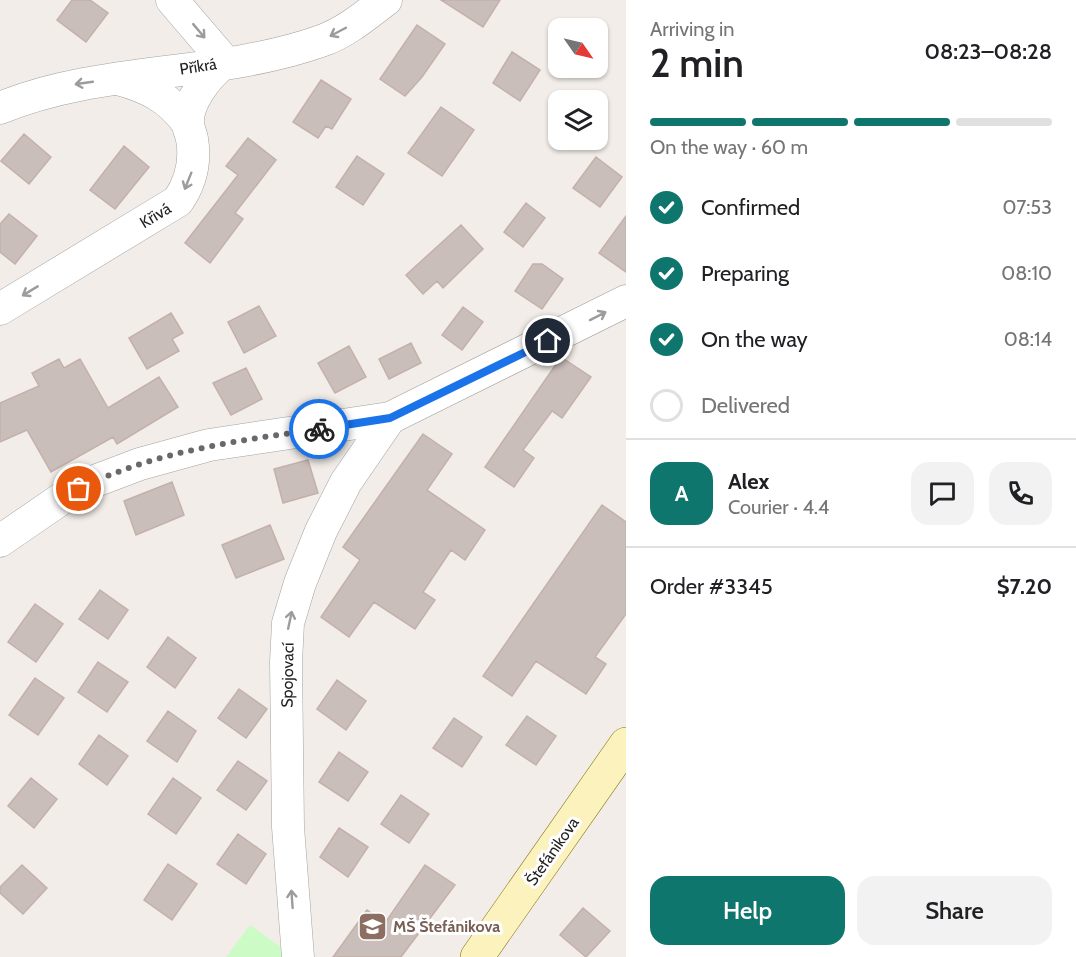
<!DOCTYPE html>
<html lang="en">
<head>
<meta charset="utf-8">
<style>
  body { margin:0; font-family:Cabin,sans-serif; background:#f2f2f2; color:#202124; height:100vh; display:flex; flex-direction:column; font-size:22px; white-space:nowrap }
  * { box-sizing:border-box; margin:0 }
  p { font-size:20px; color:#757577 }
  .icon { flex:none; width:33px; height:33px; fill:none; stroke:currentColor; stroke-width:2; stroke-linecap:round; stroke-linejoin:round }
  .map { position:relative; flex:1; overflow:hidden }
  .sheet { display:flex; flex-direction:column; background:#fff; width:450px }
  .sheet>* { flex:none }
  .needle { width:39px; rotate:124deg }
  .controls { position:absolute; left:548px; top:18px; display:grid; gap:12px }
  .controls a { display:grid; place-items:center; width:60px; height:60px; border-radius:12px; background:#fff; box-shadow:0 2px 4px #0004; font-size:30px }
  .pin { position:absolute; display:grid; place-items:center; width:51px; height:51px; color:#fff; margin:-26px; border:3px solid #fff; border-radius:50%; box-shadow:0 2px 6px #0007 }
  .courier { position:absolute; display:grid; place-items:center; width:60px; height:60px; margin:-30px; border:4px solid #1a73e8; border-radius:50%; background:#fff; color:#222; box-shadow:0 2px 8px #0007 }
  .headline em { font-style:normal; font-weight:600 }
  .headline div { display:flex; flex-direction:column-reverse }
  .headline { display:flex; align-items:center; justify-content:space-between; height:102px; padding:0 24px }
  h1 { font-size:39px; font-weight:600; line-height:45px }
  .bar { display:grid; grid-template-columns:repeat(4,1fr); gap:9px 6px; align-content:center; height:72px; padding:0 24px }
  .bar i { height:8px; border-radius:4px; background:#e0e0e0 }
  .bar .current { background:#0f766e }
  .bar p { grid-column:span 4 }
  .line { display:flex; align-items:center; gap:15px; padding:0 24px; border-top:2px solid #e0e0e0 }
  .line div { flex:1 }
  .round { display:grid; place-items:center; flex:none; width:63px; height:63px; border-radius:18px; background:#f2f2f2 }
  ol { padding:0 24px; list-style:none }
  li { display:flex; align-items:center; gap:18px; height:66px }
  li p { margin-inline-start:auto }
  li .icon { padding:6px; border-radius:50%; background:#0f766e; color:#fff; stroke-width:4 }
  li:last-child { color:#757577 }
  li i { width:33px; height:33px; border:3px solid #e0e0e0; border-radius:50% }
  .button { display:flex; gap:12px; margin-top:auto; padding:12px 24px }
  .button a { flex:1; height:69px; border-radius:18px; background:#0f766e; color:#fff; font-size:24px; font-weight:600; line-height:69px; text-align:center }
  .button a+a { background:#f2f2f2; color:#202124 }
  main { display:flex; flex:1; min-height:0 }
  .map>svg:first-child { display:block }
  .park { fill:#cdfbc6 }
  .building { fill:#cabebb; stroke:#c4b0aa; stroke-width:1.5 }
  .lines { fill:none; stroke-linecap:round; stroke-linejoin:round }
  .street-casing { stroke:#a3a3a3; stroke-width:33 }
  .secondary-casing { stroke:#7f7302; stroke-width:34 }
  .street { stroke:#fff; stroke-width:32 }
  .secondary { stroke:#fbf2bd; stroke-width:33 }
  .oneway { stroke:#9c9c9c }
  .done { stroke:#6b6967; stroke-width:6; stroke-dasharray:0 10.8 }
  .route { stroke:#1a73e8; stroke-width:8 }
  .labels { text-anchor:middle; stroke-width:6; stroke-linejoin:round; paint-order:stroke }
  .street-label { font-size:16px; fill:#222; stroke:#fff }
  .education-label { font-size:16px; font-weight:bold; fill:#785e54; stroke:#fff; text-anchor:start }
</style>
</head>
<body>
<main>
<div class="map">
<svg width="626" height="957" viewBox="0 0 626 957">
  <rect width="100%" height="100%" fill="#f2ede8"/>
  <path class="park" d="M250,925L289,953L290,957H226Z"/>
  <path class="building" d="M72,0H90L108,13L86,42L57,20Z
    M441,0H500L483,27Z
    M417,25L445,44L422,77L405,96L380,79Z
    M512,52L540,70L520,101L493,83Z
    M321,80L351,99L332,129L326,126L318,138L293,122Z
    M441,107L474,130L442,176L408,153Z
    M24,134L51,157L29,184L1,161Z
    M248,138L276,160L235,213L243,219L210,263L185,243L238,175L226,166Z
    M124,146L149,167L115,209L90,190Z
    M357,156L384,174L363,205L336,187Z
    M596,157L622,177L600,207L573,188Z
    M526,203L545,218L523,247L504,232Z
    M9,214L37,236L15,264L0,252V224Z
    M626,216V272L599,253Z
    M461,225L483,249L443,288L437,281L423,294L406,275Z
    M533,264H542L563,279L542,309L515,291Z
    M259,306L276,336L244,353L228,322Z
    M463,307L483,322L462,350L442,335Z
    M171,313L183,333L172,339L179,351L147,369L129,338Z
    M411,343L421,363L389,379L379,359Z
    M349,346L366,377L335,393L318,363Z
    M561,357L591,377L562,418L552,411L523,450L534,458L514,487L485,467Z
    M59,359L64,368L80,359L108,408L159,377L178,407L117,444L113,437L51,472L27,430L0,442V403L39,386L32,373Z
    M246,368L262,399L231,415L213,383Z
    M423,434L452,454L427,490L485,530L465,560L451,550L423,592L435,600L415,629L374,602L349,637L321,617L360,560L343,547Z
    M308,460L318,493L283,503L274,469Z
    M172,482L184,515L136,535L124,501Z
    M602,505L626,522V614L595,657L606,664L586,694L536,661L512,696L483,676Z
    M270,525L284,559L236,578L222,545Z
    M100,590L128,610L108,639L79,619Z
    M35,604L63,624L36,662L8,642Z
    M168,637L196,658L175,688L147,667Z
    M98,662L128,682L107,712L78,692Z
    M35,678L64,698L38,735L9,715Z
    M337,680L366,701L346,730L317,709Z
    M239,689L267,709L246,738L218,718Z
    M168,711L196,731L177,762L147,741Z
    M527,716L556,736L536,765L506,745Z
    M454,718L482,737L462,767L433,748Z
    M99,735L128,756L107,785L79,764Z
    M339,752L368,772L348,801L319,782Z
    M238,761L267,781L246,810L217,790Z
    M31,778L57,799L34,828L8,806Z
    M173,778L201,798L176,834L148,814Z
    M401,795L429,814L409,843L381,824Z
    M339,828L368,847L348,877L320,857Z
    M238,834L266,854L246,884L217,864Z
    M168,864L197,884L172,920L144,900Z
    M22,865L47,888L23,914L0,893V887Z
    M425,865L455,885L401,957H333L367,910L385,923Z
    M583,908L610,931L586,957L560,935Z"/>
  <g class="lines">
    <defs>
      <path id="street" d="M172,0L225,62
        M118,79C148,87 170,98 188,124
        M0,108C102,66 217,78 321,41C345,33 366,15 386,0
        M0,309L178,201C191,182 196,162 192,139C191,134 189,130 188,125C186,102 208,75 225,62
        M0,541L64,497L95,481L140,464L209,445L390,418L626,301
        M298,957L288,827L286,662L288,623L300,583L321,531L346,482L390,418"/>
      <path id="secondary" d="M477,957L626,744"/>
    </defs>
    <use href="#street" class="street-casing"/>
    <use href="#secondary" class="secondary-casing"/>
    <use href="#street" class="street"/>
    <use href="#secondary" class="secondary"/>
  </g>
  <defs><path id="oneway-shaft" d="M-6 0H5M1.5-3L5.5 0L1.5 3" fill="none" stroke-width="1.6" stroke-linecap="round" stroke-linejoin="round" transform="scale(1.5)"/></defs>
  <g class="oneway">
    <use href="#oneway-shaft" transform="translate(199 31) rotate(50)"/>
    <use href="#oneway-shaft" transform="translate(338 32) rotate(152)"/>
    <use href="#oneway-shaft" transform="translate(84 83) rotate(172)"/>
    <use href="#oneway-shaft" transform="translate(188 181) rotate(112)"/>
    <use href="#oneway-shaft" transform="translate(30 291) rotate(149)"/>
    <use href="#oneway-shaft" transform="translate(598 316) rotate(-27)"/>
    <use href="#oneway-shaft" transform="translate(290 620) rotate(-78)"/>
    <use href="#oneway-shaft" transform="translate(292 899) rotate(-94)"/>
  </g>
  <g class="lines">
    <path class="done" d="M79,489C154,451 237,441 319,429"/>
    <path class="route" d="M319,429L390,418L548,341"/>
  </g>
  <defs>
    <symbol id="school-square" viewBox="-11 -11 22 22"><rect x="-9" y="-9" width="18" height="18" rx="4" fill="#8d6e63" stroke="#fff"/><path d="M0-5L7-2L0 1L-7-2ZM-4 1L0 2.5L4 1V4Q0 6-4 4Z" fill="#fff"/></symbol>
  </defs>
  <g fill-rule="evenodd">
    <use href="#school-square" x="356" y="910" width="33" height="33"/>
  </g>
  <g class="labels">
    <g class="street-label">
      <text transform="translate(198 66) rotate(-9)" y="6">Příkrá</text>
      <text transform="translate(155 215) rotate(-31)" y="6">Křivá</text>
      <text transform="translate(287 675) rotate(-89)" y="6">Spojovací</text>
      <text transform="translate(552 851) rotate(-55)" y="6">Štefánikova</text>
    </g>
    <g class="education-label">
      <text x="393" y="932">MŠ Štefánikova</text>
    </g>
  </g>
</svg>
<div class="controls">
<a><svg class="needle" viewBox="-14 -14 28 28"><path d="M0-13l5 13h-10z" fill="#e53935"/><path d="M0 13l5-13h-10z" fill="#757577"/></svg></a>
<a><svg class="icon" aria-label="layers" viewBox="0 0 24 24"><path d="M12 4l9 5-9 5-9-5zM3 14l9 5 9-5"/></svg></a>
</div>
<div class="pin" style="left:79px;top:489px;background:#ea580c"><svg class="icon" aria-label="bag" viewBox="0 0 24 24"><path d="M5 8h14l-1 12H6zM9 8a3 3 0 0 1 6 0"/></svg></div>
<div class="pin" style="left:548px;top:341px;background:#1f2937"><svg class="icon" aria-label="home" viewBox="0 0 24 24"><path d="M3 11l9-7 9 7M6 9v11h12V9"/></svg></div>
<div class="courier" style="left:319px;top:429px"><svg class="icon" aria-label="bike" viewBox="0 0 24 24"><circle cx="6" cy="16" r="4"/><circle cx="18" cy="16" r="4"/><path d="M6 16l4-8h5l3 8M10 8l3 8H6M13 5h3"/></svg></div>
</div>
<section class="sheet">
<div class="headline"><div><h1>2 min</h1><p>Arriving in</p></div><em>08:23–08:28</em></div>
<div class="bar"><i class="current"></i><i class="current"></i><i class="current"></i><i></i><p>On the way · 60 m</p></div>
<ol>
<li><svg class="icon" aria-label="check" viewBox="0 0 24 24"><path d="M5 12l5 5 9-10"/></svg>Confirmed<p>07:53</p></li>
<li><svg class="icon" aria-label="check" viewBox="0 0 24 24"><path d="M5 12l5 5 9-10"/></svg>Preparing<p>08:10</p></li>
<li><svg class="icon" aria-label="check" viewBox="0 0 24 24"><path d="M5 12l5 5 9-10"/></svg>On the way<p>08:14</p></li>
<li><i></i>Delivered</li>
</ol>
<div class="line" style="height:108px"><b class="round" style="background:#0f766e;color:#fff">A</b><div><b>Alex</b><p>Courier · 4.4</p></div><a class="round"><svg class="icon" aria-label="chat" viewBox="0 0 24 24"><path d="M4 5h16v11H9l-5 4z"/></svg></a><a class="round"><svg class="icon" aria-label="phone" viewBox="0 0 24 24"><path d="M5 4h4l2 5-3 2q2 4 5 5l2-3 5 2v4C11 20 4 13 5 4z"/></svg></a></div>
<div class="line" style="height:78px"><div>Order #3345</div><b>$7.20</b></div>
<div class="button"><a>Help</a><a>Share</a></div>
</section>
</main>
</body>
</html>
